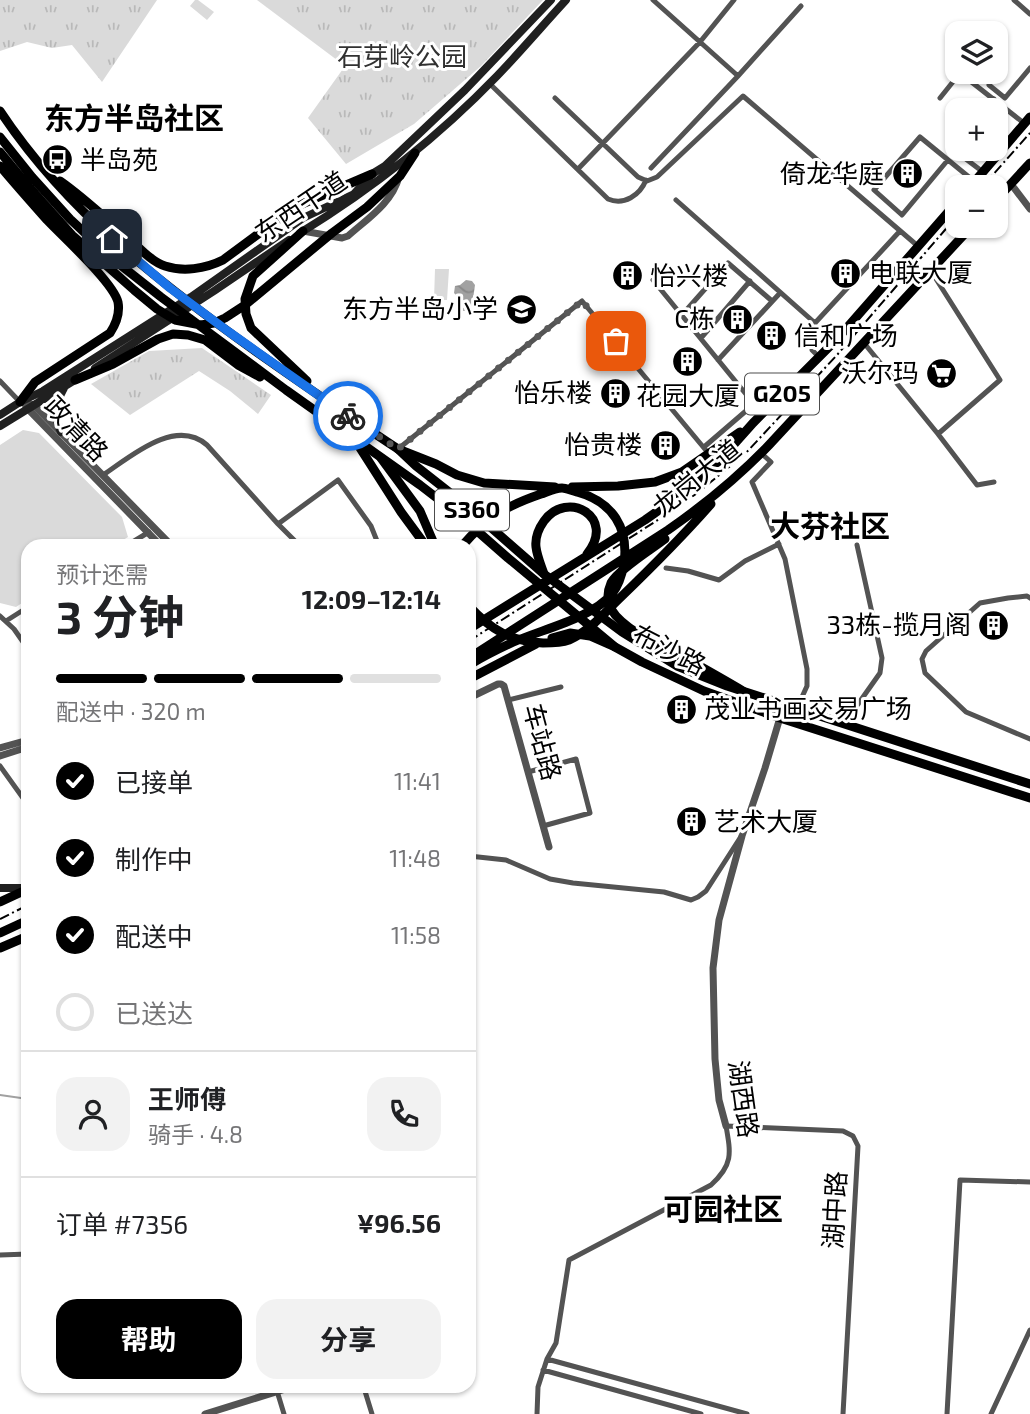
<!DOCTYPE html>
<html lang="zh">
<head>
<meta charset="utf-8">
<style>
  body { margin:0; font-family:"Exo 2","Noto Sans SC",sans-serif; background:#f2f2f2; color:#202124; height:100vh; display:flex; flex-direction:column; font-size:26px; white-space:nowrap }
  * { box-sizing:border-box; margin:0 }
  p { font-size:23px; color:#757577 }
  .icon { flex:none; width:38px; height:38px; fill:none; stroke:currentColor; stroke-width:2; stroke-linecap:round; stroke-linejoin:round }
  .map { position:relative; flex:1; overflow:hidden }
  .details { position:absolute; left:21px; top:539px; width:455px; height:854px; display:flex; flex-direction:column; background:#fff; border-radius:21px; box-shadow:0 2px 5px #0004 }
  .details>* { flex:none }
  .tools { position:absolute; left:945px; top:21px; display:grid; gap:14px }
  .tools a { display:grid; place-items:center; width:63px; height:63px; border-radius:14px; background:#fff; box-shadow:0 2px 5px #0004; font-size:35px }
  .pin { position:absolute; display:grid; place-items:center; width:60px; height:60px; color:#fff; margin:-30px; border-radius:14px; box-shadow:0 4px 10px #0006 }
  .courier { position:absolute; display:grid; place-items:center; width:70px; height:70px; margin:-35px; border:5px solid #1a73e8; border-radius:50%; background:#fff; color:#222; box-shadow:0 2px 9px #0007 }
  .overview em { font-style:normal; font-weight:700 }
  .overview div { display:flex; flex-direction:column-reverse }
  .overview { display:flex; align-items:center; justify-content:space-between; height:119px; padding:0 35px }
  h1 { font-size:46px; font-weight:700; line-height:52px }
  .bar { display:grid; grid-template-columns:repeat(4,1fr); gap:10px 7px; align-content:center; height:84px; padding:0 35px }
  .bar i { height:9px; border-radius:5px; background:#e0e0e0 }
  .bar .selected { background:#000 }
  .bar p { grid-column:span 4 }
  .line { display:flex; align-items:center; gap:18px; padding:0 35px; border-top:2px solid #e0e0e0 }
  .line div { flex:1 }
  .round { display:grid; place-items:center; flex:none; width:74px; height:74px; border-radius:21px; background:#f2f2f2 }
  ol { padding:0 35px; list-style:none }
  li { display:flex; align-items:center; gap:21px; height:77px }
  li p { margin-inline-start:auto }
  li .icon { padding:7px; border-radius:50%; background:#000; color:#fff; stroke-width:4 }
  li:last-child { color:#757577 }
  li i { width:38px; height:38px; border:4px solid #e0e0e0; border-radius:50% }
  .cta { display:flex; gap:14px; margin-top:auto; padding:14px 35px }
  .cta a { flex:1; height:80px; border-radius:21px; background:#000; color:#fff; font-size:28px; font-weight:700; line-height:80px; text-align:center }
  .cta a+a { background:#f2f2f2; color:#202124 }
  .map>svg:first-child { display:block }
  .park { fill:url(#park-tufts) }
  .garden { fill:#dadada }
  .water { fill:url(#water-waves) }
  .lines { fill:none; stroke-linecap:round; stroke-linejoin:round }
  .stream { stroke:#a1a1a1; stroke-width:2 }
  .minor { stroke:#535353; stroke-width:5 }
  .tertiary { stroke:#535353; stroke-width:7 }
  .secondary { stroke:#202020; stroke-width:8 }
  .primary { stroke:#000; stroke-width:9 }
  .trunk { stroke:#000; stroke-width:9 }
  .rail { stroke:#000; stroke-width:2; stroke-dasharray:10 3.5 2 3.5; stroke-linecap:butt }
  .done { stroke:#595959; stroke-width:7; stroke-dasharray:0 12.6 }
  .route { stroke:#1a73e8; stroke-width:9 }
  .labels { text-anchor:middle; stroke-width:6; stroke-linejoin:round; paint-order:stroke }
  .shield { fill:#fff; stroke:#4c4c4c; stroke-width:2 }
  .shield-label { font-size:24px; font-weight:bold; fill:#000 }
  .park-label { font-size:26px; fill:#313131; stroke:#fff }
  .poi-label { font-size:26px; fill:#000; stroke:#fff; text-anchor:end }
  .street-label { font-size:26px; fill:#000; stroke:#fff }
  .quarter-label { font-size:30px; font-weight:bold; fill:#000; stroke:#fff }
</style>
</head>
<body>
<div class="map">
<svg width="1030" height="1414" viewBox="0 0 1030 1414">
  <defs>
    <pattern id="park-tufts" width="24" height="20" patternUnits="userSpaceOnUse" patternTransform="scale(1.75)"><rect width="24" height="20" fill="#dadada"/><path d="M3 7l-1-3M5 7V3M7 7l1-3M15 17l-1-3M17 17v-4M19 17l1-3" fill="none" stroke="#b9b9b9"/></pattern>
    <pattern id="water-waves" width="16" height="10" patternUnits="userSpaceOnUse" patternTransform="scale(1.75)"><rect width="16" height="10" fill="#a1a1a1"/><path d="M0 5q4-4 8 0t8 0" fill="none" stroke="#898989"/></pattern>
  </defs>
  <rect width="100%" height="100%" fill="#fff"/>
  <path class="park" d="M0,0H157L102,82L72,45L52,48L27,42L0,51Z
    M257,0H543L481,66L414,124L346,164L308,118L345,66Z
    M202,348L271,395L258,414L230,391L199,371L130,415L91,384L149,351Z"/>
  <path class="garden" d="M195,0H198L214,12L207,20L190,6Z
    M435,269H449L447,300H434Z
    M23,430L39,433L122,517L128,537L113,546H28V599L16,607L0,603V445Z"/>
  <path class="water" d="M466,280L472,281L475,285L472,306L468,311H461L455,305L457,296L454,293L455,286L460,285Z"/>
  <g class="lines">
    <path class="stream" d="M0,1095L28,1099"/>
    <path class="minor" d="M1014,0L1030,14
      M738,76L801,6
      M489,83L608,199C624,206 640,195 646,180
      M989,85L1005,98L1030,68
      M555,98L638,177L647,181L657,177L743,96L919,247
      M940,98L960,73L1025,124
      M985,110L994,99
      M957,146L954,150L983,172
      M947,161L902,215L874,190L920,137L975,182
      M651,168L738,76L653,0
      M578,169L700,42L734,0
      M676,200L815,323L812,350L819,357
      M653,280L754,404L704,447
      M682,315L728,263L772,301
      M815,323L900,231
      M701,338L750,281
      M864,343L938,434L1000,380L931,271
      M718,360L780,293
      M0,381L20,402
      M938,434L977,485L994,482
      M398,449L582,301L709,454
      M761,453L771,462L752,482L785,559L807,669V686L802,697L784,704
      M103,475C130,457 175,417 207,445L278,524L300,546
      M278,524L338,480L371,526L379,546
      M126,546L149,532
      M666,568L688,571L719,580L745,561L779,544
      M1030,598L1027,596L1008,598L980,603L926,651L922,659L925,673L966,712L1030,739
      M0,616L14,629L28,649
      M6,621L28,607
      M508,700L561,687
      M844,724L880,673L882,658L857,545
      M0,766L28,805
      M528,772L576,759L590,813L543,826
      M469,856L506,860L550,879L573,883L664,892L691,900L698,897L706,891L740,838
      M0,1255L28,1254
      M547,1359L747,1414
      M543,1370L701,1414
      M365,1386L364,1388L372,1414
      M277,1391L284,1414
      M537,1414L538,1387L547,1359L556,1343L569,1260L711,1185C733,1165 731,1154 726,1126L843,1131L853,1136L858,1146L843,1414
      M947,1414L960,1180L1030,1182
      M991,1414L1030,1330"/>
    <path class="tertiary" d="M1011,184L1030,209
      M303,231L342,238L348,236C367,219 392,203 399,177
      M20,402L34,405L172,546
      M26,407L161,546
      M469,698L498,684H501L504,686L549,847
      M0,748L28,740
      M0,756L28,747
      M726,1126L719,1100L715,1059L713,968L719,920L742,836L765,768L784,704
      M205,1414L295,1386"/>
    <path class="secondary" d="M300,233C372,189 438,137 497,76C521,51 543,25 566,0
      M95,368L214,291L289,240
      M0,415L20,402L43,391L191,297L303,218L354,194L372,174L385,166L465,90L551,0
      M0,426L78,378
      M61,432C54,418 56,402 64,388
      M0,888H28"/>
    <path class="primary" d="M0,111C66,211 161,284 258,353C304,385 351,418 398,449L416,466L463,503L544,574L622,632L677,666L727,686L1030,784
      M0,137L32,177L70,219L114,260L161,297L286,390L420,485L459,515L508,558L615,647L642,662L704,691L780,718L1030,798
      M0,152L28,186L72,235L134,290L157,309L175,320L201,325L214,323L225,318L245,305L332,233L367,207L400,176L415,153
      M0,166C15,184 31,202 47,220C63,237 113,282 118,302C120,313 116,324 110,333L35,382L20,402
      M60,181C83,197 104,217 126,236C138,246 150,261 165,266C183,272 205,269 223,260L295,207L372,174
      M303,231L253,276L245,299L246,314L251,328L307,381
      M75,380L113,364L158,339L173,334L188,335L205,340L238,365L260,377
      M0,948L28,936"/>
    <path class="trunk" d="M970,187L1030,117
      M996,200L1030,163
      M355,440L401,512L426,546
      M398,449L436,464L457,475L484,483L555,487
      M381,458L420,511L435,546
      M572,487L618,486L655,482L682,472L740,432
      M665,539C652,549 618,570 611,583C607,592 607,601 611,609C625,633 672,651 696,664C712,673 728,682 743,691
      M462,546C487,517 506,506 541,494C547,492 555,488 562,488C566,488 572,491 577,492C613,502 629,528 624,564C622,575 619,585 612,594C590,620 537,630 507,645C494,651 481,658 469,665
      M544,574C541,565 537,556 536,547C535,538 539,528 544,521C567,489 617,517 587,554
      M469,606C491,630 510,641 543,643C551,643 561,643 569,640C590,631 606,611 622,596C653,566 683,536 711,504
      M469,629L645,520L686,491L720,460L753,423L838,338L957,202
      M552,638L570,633L590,636L615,647
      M469,658L668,530C704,505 738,477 769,445L972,226
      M469,679L536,644
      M0,902L28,889
      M0,933L28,920"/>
    <path class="rail" d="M982,187L1030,133
      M469,641L664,516L696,494L744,455L837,355L957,216
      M0,919L28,905"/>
  </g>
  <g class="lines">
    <path class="done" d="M348,416L398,449L582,301L616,341"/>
    <path class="route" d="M112,239L170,288L229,332L348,416"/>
  </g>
  <defs>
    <symbol id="bus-disc" viewBox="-11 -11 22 22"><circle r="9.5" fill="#000" stroke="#fff"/><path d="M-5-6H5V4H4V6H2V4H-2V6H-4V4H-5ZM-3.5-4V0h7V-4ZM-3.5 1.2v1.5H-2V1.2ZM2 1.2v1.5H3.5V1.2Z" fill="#fff"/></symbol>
    <symbol id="building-disc" viewBox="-11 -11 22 22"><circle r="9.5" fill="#000" stroke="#fff"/><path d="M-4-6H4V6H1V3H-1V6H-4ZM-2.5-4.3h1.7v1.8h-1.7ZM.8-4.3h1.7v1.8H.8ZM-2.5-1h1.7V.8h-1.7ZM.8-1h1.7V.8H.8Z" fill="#fff"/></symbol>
    <symbol id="school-disc" viewBox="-11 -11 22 22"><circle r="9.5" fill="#000" stroke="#fff"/><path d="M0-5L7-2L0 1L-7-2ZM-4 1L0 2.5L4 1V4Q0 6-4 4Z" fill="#fff"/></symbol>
    <symbol id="supermarket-disc" viewBox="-11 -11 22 22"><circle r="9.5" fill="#000" stroke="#fff"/><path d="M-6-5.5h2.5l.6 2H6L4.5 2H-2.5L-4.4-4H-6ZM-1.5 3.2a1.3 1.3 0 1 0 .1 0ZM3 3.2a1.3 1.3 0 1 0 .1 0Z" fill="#fff"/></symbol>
  </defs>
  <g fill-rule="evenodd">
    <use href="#bus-disc" x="40" y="142" width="35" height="35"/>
    <use href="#building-disc" x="890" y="156" width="35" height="35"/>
    <use href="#building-disc" x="828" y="256" width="35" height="35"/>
    <use href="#building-disc" x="610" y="258" width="35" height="35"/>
    <use href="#school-disc" x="504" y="292" width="35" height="35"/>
    <use href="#building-disc" x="720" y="302" width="35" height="35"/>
    <use href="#building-disc" x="754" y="318" width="35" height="35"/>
    <use href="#building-disc" x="670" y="344" width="35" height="35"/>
    <use href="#supermarket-disc" x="924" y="356" width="35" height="35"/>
    <use href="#building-disc" x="598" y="376" width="35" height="35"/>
    <use href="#building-disc" x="648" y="428" width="35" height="35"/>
    <use href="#building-disc" x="976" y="608" width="35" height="35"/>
    <use href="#building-disc" x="664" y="692" width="35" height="35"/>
    <use href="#building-disc" x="674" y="804" width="35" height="35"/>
  </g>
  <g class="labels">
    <g class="shield">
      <rect x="745" y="373.5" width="74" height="41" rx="5"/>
      <rect x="435" y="489.5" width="74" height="41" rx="5"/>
    </g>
    <g class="shield-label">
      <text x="782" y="402">G205</text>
      <text x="472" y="518">S360</text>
    </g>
    <g class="park-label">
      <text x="402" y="66">石芽岭公园</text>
    </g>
    <g class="poi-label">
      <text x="80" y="169" text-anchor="start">半岛苑</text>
      <text x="884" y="183">倚龙华庭</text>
      <text x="869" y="282" text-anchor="start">电联大厦</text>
      <text x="650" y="285" text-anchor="start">怡兴楼</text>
      <text x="498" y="318">东方半岛小学</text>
      <text x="715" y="328">C栋</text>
      <text x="794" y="345" text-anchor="start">信和广场</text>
      <text x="919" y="382">沃尔玛</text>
      <text x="592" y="402">怡乐楼</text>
      <text x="688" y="405" text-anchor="middle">花园大厦</text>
      <text x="642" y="454">怡贵楼</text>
      <text x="971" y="634">33栋-揽月阁</text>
      <text x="704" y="718" text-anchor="start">茂业书画交易广场</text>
      <text x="714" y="831" text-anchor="start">艺术大厦</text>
    </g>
    <g class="street-label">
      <text transform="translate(301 207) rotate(-34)" y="9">东西干道</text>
      <text transform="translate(76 429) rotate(46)" y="9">政清路</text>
      <text transform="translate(697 478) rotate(-39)" y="9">龙岗大道</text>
      <text transform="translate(669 650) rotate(27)" y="9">布沙路</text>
      <text transform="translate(542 742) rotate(75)" y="9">车站路</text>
      <text transform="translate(743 1099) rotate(82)" y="9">湖西路</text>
      <text transform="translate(835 1210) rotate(-87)" y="9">湖中路</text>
    </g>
    <g class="quarter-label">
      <text x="134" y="129">东方半岛社区</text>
      <text x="830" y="537">大芬社区</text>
      <text x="723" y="1220">可园社区</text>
    </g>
  </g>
</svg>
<div class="tools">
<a><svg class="icon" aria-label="layers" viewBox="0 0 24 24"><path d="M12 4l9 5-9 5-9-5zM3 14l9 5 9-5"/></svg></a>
<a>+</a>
<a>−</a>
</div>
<div class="pin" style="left:616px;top:341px;background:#ea580c"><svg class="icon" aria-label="bag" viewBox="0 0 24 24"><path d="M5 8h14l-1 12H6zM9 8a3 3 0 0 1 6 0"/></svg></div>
<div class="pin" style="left:112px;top:239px;background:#1f2937"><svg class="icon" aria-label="home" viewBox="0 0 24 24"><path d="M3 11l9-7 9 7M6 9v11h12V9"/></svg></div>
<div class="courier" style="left:348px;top:416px"><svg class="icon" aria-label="bike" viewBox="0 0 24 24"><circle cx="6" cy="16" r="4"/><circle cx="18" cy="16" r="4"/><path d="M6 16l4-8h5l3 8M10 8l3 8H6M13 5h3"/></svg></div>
<section class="details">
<div class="overview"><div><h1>3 分钟</h1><p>预计还需</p></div><em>12:09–12:14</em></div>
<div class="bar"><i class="selected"></i><i class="selected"></i><i class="selected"></i><i></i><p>配送中 · 320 m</p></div>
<ol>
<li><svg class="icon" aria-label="check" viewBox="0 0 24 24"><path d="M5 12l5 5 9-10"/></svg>已接单<p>11:41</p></li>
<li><svg class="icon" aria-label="check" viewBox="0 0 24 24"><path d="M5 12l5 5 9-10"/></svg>制作中<p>11:48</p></li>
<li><svg class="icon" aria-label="check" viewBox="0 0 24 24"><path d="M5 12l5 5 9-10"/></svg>配送中<p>11:58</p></li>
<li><i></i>已送达</li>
</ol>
<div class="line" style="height:126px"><a class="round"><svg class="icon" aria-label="person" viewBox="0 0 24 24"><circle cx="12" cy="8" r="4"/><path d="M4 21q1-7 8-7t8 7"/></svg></a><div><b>王师傅</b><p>骑手 · 4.8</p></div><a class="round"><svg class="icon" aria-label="phone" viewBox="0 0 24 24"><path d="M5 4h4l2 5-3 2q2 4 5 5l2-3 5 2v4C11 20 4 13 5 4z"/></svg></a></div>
<div class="line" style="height:91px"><div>订单 #7356</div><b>¥96.56</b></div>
<div class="cta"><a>帮助</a><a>分享</a></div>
</section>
</div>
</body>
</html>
